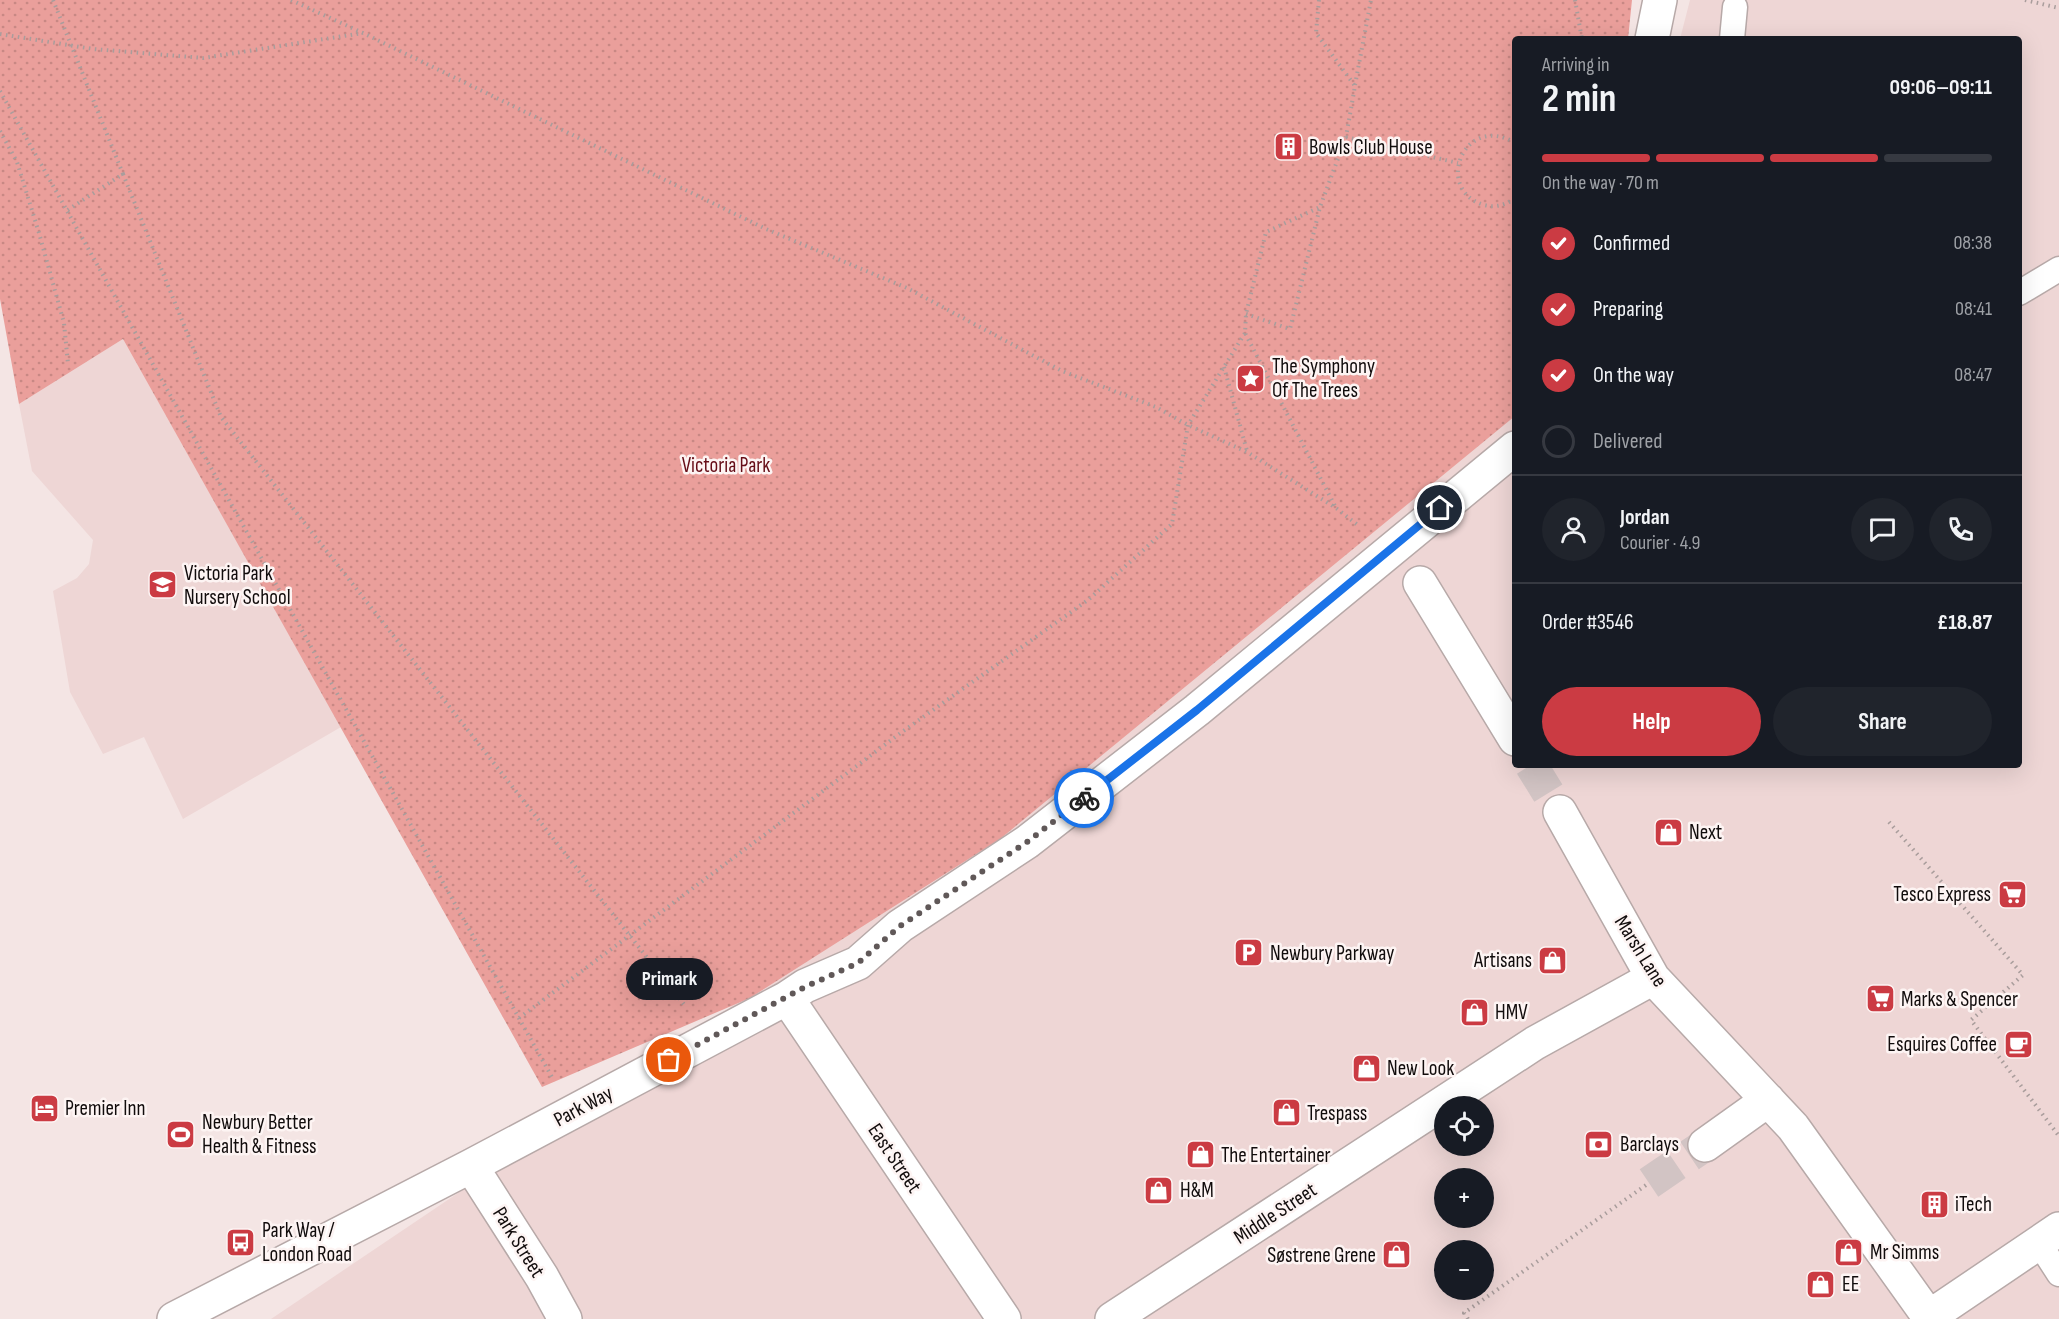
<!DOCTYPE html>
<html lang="en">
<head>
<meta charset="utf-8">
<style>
  body { margin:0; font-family:"Sofia Sans Condensed",sans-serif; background:#20242c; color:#f1f3f6; height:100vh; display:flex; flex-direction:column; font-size:22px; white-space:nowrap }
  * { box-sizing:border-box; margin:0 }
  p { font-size:20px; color:#9ea1a6 }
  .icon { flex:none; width:33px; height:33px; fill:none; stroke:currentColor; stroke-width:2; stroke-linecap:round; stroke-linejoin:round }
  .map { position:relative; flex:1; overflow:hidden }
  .drawer { position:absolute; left:1512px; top:36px; width:510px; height:732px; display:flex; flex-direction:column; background:#171b24; border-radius:6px; box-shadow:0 6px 24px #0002 }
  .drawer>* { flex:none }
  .controls { position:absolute; left:1434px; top:1096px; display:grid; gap:12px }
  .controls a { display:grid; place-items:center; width:60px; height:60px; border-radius:50%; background:#171b24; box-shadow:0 6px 24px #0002; font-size:30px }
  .pin { position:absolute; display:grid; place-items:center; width:51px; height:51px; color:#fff; margin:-26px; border:3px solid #fff; border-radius:50%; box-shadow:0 2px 6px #0007 }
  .courier { position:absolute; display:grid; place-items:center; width:60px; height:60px; margin:-30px; border:4px solid #1a73e8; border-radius:50%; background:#fff; color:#222; box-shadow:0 2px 8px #0007 }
  .bubble { position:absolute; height:42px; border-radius:21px; background:#171b24; box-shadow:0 6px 24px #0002; font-size:20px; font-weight:700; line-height:42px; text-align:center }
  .summary em { font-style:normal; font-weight:700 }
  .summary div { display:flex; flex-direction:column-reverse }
  .summary { display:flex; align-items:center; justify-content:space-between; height:102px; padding:0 30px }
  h1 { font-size:39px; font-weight:700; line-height:45px }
  .bar { display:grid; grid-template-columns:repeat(4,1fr); gap:9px 6px; align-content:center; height:72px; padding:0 30px }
  .bar i { height:8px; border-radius:4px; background:#363941 }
  .bar .active { background:#cb3b43 }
  .bar p { grid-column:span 4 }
  .line { display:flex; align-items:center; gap:15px; padding:0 30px; border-top:2px solid #363941 }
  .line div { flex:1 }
  .round { display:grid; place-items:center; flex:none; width:63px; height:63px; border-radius:32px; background:#20242c }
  ol { padding:0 30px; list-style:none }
  li { display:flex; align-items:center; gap:18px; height:66px }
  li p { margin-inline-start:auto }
  li .icon { padding:6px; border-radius:50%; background:#cb3b43; color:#fff; stroke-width:4 }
  li:last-child { color:#9ea1a6 }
  li i { width:33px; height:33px; border:3px solid #363941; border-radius:50% }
  .action { display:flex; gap:12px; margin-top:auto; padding:12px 30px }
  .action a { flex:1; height:69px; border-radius:36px; background:#cb3b43; color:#fff; font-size:24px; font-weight:700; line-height:69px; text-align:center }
  .action a+a { background:#20242c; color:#f1f3f6 }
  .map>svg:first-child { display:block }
  .built { fill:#eed6d5; fill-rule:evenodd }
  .park { fill:url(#park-dots) }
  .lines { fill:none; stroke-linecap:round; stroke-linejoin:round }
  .street-tunnel { stroke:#d2c4c4; stroke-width:33; stroke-dasharray:33 16; stroke-linecap:butt }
  .lane-casing { stroke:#b7a9a8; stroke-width:27 }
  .street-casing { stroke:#b7a9a8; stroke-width:36 }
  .path { stroke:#a99d9c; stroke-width:4; stroke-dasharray:1.5 4.5; stroke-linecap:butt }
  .lane { stroke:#fff; stroke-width:24 }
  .street { stroke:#fff; stroke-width:33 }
  .done { stroke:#605858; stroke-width:6; stroke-dasharray:0 10.8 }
  .route { stroke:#1a73e8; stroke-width:8 }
  .labels { text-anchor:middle; stroke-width:5; stroke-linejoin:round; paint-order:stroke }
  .poi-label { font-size:21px; fill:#110c0c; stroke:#fdf4f3; text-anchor:start }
  .park-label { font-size:21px; fill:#660d17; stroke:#fdf4f3 }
  .street-label { font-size:21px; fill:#110c0c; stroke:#fdf4f3 }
</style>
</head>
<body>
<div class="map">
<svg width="2059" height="1319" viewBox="0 0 2059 1319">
  <defs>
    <pattern id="park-dots" width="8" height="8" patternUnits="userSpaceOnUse" patternTransform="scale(1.5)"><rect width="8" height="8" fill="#ea9f9b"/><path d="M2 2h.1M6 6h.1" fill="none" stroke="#c88884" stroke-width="1.8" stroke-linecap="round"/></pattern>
  </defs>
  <rect width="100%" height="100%" fill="#f4e5e4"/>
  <path class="built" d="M1690,0H2059V1319H271L721,1016L1515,247V765H2019V39H1680ZM1444,1107H1484V1146H1444ZM1444,1179H1484V1218H1444ZM1444,1251H1484V1290H1444Z
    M123,339L341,727L183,819L144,737L103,754L70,692L53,591L77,578L89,564L93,540L32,471L19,404Z"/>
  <path class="park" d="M0,0H1632L1628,39H1515V416L1000,839L750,998L542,1087L123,339L19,404L0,299Z"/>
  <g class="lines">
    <path class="street-tunnel" d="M1531,765L1560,812
      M1649,1183L1705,1145"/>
    <defs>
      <path id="lane" d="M1732,39L1735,7
        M2019,293L2059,269
        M2039,1243L2059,1274"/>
      <path id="street" d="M1652,39L1660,0
        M1420,583L1515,739
        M1560,812L1653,978L1793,1127L1929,1317
        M787,998L1004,1319
        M1705,1145L1768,1100
        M471,1166L542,1277L565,1319
        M174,1319L471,1166L787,998L805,986L858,963L900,926L1027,842L1197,710L1515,448
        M1112,1319L1535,1043L1653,978
        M1926,1319L2059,1229"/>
    </defs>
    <use href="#lane" class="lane-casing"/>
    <use href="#street" class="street-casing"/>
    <path class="path" d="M53,0L123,174L66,211
      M291,0L363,33L766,229L907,288L1062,371L1156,407L1188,425L1247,452L1336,508L1359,526
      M1319,0L1316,33L1355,86L1346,137L1320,207
      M1575,0L1582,39
      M2025,0L2059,8
      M0,34L93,49L203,58L363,33
      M1355,85L1371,0
      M0,91L553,1079
      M0,131L17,162L39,233L64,323L68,364
      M1346,137L1458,163
      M1515,143C1464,112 1433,190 1484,205C1495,208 1506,205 1515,198
      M123,174L221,417L686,1007
      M1246,314L1290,329L1320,207L1266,232L1246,314L1245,333L1336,508
      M1224,367L1247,451
      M1889,822L2023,975L1971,1020L2059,1136
      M519,1018L902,732L1088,600L1172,524L1188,425L1245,333
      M1468,1319L1464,1313L1649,1183"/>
    <use href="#lane" class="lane"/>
    <use href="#street" class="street"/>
  </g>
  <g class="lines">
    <path class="done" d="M669,1060L805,987L858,963L900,926L1027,842L1084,798"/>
    <path class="route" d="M1084,798L1197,710L1440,508"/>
  </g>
  <defs>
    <symbol id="building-square" viewBox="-11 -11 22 22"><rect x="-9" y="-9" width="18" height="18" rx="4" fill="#cb3b43" stroke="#fdf4f3"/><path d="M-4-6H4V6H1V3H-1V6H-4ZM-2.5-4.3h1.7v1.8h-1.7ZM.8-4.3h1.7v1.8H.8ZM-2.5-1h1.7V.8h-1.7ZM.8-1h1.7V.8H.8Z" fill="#fff"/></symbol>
    <symbol id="sight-square" viewBox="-11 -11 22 22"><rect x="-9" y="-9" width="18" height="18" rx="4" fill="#cb3b43" stroke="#fdf4f3"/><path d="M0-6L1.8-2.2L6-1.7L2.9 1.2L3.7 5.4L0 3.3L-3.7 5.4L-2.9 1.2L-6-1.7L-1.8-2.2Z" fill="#fff"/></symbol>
    <symbol id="school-square" viewBox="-11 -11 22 22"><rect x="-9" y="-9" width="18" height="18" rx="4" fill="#cb3b43" stroke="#fdf4f3"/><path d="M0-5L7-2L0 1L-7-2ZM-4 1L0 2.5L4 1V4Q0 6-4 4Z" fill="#fff"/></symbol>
    <symbol id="shop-square" viewBox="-11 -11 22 22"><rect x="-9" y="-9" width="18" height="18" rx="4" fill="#cb3b43" stroke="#fdf4f3"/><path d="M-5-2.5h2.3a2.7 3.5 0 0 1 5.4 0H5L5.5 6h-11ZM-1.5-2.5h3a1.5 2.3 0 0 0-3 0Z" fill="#fff"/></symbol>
    <symbol id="supermarket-square" viewBox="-11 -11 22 22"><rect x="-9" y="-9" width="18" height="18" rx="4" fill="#cb3b43" stroke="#fdf4f3"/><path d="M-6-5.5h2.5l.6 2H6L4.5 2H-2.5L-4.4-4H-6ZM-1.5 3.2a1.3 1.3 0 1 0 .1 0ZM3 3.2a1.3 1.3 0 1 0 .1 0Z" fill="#fff"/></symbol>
    <symbol id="parking-square" viewBox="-11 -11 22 22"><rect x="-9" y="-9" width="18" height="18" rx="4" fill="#cb3b43" stroke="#fdf4f3"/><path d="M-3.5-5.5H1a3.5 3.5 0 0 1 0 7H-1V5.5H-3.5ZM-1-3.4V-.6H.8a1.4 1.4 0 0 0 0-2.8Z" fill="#fff"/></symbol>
    <symbol id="cafe-square" viewBox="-11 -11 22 22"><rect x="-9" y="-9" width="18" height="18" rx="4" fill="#cb3b43" stroke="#fdf4f3"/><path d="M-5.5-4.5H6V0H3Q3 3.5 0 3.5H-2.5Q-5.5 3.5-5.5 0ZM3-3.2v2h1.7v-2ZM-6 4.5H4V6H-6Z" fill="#fff"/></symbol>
    <symbol id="hotel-square" viewBox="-11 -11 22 22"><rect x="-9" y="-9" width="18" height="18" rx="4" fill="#cb3b43" stroke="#fdf4f3"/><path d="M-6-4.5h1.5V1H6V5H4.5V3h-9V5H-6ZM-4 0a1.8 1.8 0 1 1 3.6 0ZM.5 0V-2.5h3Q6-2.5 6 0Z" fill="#fff"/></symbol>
    <symbol id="stadium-square" viewBox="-11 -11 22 22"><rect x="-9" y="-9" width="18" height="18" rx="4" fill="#cb3b43" stroke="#fdf4f3"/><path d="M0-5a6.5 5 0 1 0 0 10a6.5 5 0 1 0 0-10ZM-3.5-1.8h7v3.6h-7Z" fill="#fff"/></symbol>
    <symbol id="bank-square" viewBox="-11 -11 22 22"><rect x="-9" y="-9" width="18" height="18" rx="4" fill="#cb3b43" stroke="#fdf4f3"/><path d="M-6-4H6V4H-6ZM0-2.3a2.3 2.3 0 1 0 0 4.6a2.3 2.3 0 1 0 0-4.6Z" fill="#fff"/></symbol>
    <symbol id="bus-square" viewBox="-11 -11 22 22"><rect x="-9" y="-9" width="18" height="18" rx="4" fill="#cb3b43" stroke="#fdf4f3"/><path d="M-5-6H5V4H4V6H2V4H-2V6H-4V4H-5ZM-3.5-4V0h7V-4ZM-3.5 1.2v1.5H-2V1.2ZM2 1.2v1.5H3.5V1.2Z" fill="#fff"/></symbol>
  </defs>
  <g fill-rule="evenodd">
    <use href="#building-square" x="1272" y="130" width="33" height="33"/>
    <use href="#sight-square" x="1234" y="362" width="33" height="33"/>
    <use href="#school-square" x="146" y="568" width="33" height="33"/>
    <use href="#shop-square" x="1652" y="816" width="33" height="33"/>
    <use href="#supermarket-square" x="1996" y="878" width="33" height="33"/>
    <use href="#parking-square" x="1232" y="936" width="33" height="33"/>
    <use href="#shop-square" x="1536" y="944" width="33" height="33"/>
    <use href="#supermarket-square" x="1864" y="982" width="33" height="33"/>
    <use href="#shop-square" x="1458" y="996" width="33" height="33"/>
    <use href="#cafe-square" x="2002" y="1028" width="33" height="33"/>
    <use href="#shop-square" x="1350" y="1052" width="33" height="33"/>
    <use href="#hotel-square" x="28" y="1092" width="33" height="33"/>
    <use href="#shop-square" x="1270" y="1096" width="33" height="33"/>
    <use href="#stadium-square" x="164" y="1118" width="33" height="33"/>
    <use href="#bank-square" x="1582" y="1128" width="33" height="33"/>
    <use href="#shop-square" x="1184" y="1138" width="33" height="33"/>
    <use href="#shop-square" x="1142" y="1174" width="33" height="33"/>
    <use href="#building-square" x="1918" y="1188" width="33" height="33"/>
    <use href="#bus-square" x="224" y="1226" width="33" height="33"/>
    <use href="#shop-square" x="1832" y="1236" width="33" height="33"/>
    <use href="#shop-square" x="1380" y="1238" width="33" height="33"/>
    <use href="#shop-square" x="1804" y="1268" width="33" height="33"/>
  </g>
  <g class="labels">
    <g class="poi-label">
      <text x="1309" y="154">Bowls Club House</text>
      <text x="1272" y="373">The Symphony<tspan x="1272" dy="24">Of The Trees</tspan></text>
      <text x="184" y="580">Victoria Park<tspan x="184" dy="24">Nursery School</tspan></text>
      <text x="1689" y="839">Next</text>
      <text x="1991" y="901" text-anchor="end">Tesco Express</text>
      <text x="1270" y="960">Newbury Parkway</text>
      <text x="1532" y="967" text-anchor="end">Artisans</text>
      <text x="1901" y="1006">Marks &amp; Spencer</text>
      <text x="1495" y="1019">HMV</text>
      <text x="1997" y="1051" text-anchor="end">Esquires Coffee</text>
      <text x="1387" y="1075">New Look</text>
      <text x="65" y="1115">Premier Inn</text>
      <text x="1307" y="1120">Trespass</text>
      <text x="202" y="1129">Newbury Better<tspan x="202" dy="24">Health &amp; Fitness</tspan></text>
      <text x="1620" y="1151">Barclays</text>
      <text x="1221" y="1162">The Entertainer</text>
      <text x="1180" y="1197">H&amp;M</text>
      <text x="1955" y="1211">iTech</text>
      <text x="262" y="1237">Park Way /<tspan x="262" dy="24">London Road</tspan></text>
      <text x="1870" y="1259">Mr Simms</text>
      <text x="1376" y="1262" text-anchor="end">Søstrene Grene</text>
      <text x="1842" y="1291">EE</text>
    </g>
    <g class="park-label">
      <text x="726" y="472">Victoria Park</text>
    </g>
    <g class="street-label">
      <text transform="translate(1641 951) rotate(58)" y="7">Marsh Lane</text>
      <text transform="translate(583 1106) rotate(-28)" y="7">Park Way</text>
      <text transform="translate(895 1158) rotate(56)" y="7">East Street</text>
      <text transform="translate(1275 1213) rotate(-33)" y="7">Middle Street</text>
      <text transform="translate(519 1242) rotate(58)" y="7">Park Street</text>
    </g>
  </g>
</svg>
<div class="controls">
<a><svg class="icon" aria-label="locate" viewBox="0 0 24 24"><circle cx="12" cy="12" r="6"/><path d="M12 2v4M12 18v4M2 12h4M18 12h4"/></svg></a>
<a>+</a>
<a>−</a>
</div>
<div class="pin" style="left:669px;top:1060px;background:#ea580c"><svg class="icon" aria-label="bag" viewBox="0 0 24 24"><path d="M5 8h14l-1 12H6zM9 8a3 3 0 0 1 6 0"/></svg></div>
<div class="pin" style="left:1440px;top:508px;background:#1f2937"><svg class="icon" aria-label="home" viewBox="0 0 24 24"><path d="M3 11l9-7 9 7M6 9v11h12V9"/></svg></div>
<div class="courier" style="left:1084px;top:798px"><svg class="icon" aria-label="bike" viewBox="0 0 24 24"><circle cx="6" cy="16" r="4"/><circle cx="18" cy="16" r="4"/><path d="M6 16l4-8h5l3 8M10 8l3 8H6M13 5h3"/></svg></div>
<div class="bubble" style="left:626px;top:958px;width:87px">Primark</div>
<section class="drawer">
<div class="summary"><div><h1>2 min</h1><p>Arriving in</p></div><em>09:06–09:11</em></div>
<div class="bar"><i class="active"></i><i class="active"></i><i class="active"></i><i></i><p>On the way · 70 m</p></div>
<ol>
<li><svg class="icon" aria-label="check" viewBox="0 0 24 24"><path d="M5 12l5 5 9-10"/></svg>Confirmed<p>08:38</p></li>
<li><svg class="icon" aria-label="check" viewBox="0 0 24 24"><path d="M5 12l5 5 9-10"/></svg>Preparing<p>08:41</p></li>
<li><svg class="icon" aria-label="check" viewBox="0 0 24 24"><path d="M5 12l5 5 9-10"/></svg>On the way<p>08:47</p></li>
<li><i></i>Delivered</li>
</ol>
<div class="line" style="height:108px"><a class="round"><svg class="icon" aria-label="person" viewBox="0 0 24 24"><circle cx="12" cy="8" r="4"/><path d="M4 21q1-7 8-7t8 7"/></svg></a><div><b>Jordan</b><p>Courier · 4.9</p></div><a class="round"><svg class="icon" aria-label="chat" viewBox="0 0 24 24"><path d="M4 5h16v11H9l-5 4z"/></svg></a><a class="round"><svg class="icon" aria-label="phone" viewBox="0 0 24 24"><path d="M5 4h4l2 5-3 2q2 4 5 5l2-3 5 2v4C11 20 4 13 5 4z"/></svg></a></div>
<div class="line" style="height:78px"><div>Order #3546</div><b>£18.87</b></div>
<div class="action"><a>Help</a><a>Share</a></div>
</section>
</div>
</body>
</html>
